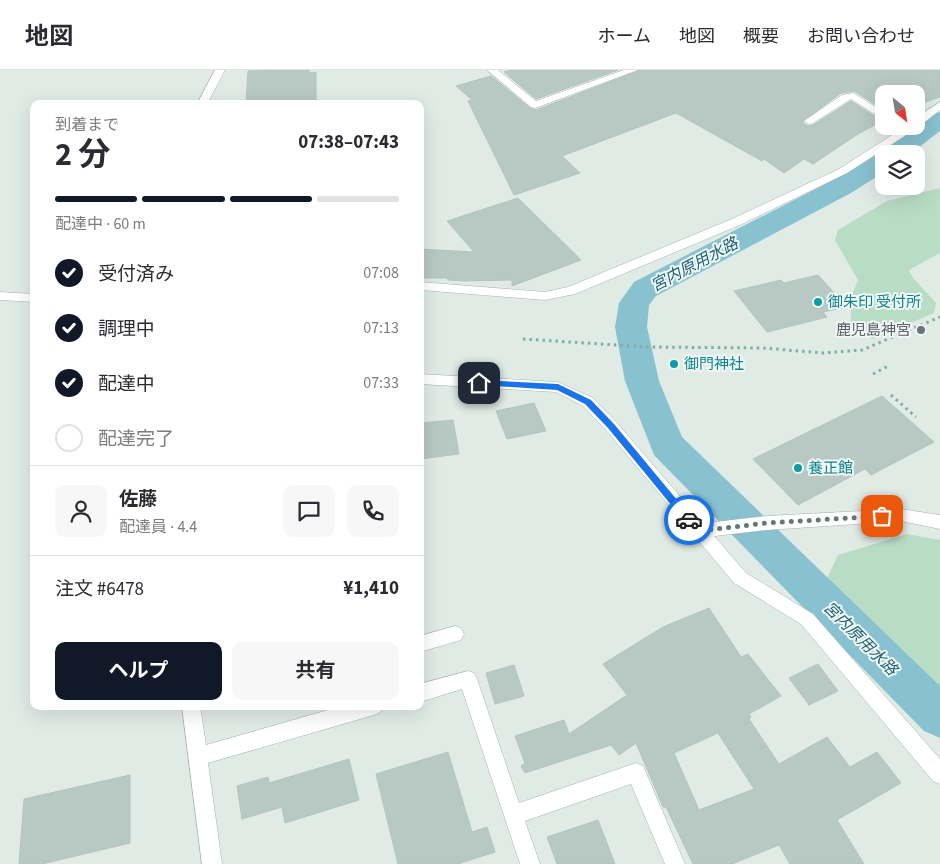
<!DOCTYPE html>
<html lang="ja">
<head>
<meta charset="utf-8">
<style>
  body { margin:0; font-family:"Source Sans 3","Noto Sans JP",sans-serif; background:#f7f7f7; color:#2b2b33; height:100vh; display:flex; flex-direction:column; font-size:19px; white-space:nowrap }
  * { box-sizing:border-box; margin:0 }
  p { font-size:16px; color:#7c7c81 }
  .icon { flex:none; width:28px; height:28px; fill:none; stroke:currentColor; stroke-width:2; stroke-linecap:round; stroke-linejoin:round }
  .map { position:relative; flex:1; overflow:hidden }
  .details { position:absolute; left:30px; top:30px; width:394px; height:610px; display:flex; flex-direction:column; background:#fff; border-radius:10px; box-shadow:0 5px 20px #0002 }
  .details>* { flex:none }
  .needle { width:32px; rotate:150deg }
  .tools { position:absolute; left:875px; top:15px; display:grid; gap:10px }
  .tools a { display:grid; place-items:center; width:50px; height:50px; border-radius:10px; background:#fff; box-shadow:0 5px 20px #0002; font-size:25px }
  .pin { position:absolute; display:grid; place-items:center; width:42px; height:42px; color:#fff; margin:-21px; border-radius:10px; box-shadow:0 2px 8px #0006 }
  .courier { position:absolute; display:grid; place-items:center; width:50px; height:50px; margin:-25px; border:4px solid #1a73e8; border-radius:50%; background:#fff; color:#222; box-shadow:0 1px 6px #0007 }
  .overview em { font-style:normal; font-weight:700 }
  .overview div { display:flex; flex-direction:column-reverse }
  .overview { display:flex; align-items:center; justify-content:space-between; height:85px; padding:0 25px }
  h1 { font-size:32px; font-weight:700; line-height:38px }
  .bar { display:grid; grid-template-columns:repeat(4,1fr); gap:8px 5px; align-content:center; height:60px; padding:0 25px }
  .bar i { height:6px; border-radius:4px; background:#e1e1e2 }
  .bar .on { background:#111827 }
  .bar p { grid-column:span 4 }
  .line { display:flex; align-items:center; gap:12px; padding:0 25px; border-top:1px solid #e1e1e2 }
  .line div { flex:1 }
  .round { display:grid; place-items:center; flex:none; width:52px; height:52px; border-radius:10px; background:#f7f7f7 }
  ol { padding:0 25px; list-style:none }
  li { display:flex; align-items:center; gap:15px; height:55px }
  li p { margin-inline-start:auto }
  li .icon { padding:5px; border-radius:50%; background:#111827; color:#fff; stroke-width:4 }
  li:last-child { color:#7c7c81 }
  li i { width:28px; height:28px; border:2px solid #e1e1e2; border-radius:50% }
  .button { display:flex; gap:10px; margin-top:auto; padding:10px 25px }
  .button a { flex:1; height:58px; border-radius:10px; background:#111827; color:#fff; font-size:20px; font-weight:700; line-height:58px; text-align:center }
  .button a+a { background:#f7f7f7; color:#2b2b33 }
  header { display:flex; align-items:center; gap:30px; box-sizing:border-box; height:70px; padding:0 25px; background:#fff; border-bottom:1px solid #e1e1e2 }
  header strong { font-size:24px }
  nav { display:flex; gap:28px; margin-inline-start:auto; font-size:18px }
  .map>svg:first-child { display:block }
  .green { fill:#b9dcc4 }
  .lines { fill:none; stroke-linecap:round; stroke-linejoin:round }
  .canal { fill:#88c1d0; fill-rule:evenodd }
  .building { fill:#b8c8c3; stroke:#b3c4be; fill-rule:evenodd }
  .service-casing { stroke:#a3b3ad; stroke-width:1 }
  .minor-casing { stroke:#a3b3ad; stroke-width:1 }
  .tertiary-casing { stroke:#a3b3ad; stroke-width:1 }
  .path { stroke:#81aea2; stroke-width:3; stroke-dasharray:2.5 4; stroke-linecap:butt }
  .service { fill:#fff; fill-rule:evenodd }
  .minor { fill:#fff; fill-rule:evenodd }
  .tertiary { fill:#fff; fill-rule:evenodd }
  .route { fill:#1a73e8 }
  .done { stroke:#647973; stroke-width:5; stroke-dasharray:0 9 }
  .culture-dot { fill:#0f9aa8; stroke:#f0f7f4; stroke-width:2 }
  .worship-dot { fill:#6b7280; stroke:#f0f7f4; stroke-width:2 }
  .labels { text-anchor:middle; stroke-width:4; stroke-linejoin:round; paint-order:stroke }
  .culture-label { font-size:15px; fill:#0d838f; stroke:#f0f7f4; text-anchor:start }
  .worship-label { font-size:15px; fill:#5b616d; stroke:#f0f7f4; text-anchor:end }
  .water-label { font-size:16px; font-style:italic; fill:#1c6276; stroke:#f0f7f4 }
</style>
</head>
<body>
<header>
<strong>地図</strong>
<nav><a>ホーム</a><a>地図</a><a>概要</a><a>お問い合わせ</a></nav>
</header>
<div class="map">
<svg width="940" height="794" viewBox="0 0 940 794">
  <rect width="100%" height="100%" fill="#e0ebe6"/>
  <path class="green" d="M940,118V183L909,200L913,208L936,233L934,243L874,269L863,266L851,254V228L858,210L835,170L838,160L887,131Z
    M907,464L940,470V630L824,515L838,485Z"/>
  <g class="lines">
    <path class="canal" d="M940,42V61L910,84H884V102L851,123L656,226L649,235L647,257L659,311L682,367L940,616V668L924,661L654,385L625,311L615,257L619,233L634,212L831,111L875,84L881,83L884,79L931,44Z"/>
  </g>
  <path class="building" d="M309,0V3L316,2V34H246L248,1Z
    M512,0H618L536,29L504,2Z
    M640,0H940V27L916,35V24H884V40L854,21L841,23L802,52L808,56L813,55L851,31L882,51L858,64L813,94L804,89L784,103L764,89L762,91L676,43L562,86L580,103L514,125L468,31L472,30L456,16L491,6L530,38L536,40Z
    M518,128L581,190L512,216V210L465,211L448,210L447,208H420V179L474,182L447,151Z
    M818,205L847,237L823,242L827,247L767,262L734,221L781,210L784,213Z
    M882,326L934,372L871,405L865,399L798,435L753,389Z
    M534,333L546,361L507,369L496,341Z
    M453,350L459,384L420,389V353Z
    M709,538L741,587L748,584L781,626L749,644L751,647L749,649L779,694L827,667L850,697L877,682L901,713L837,750L864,794H790L779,775L732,794H693L666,737H663L636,673L619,685L611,675L525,703L521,696L525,693L515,666L564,650L569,664L627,625L603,594L663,557ZM718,663L754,719L699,740L674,683Z
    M818,594L838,621L809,635L789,608Z
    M514,595L524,626L495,634L486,603Z
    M448,682L472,762L487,757L495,782L458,794H398L376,704Z
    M349,689L359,730L285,753L282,737L242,749L237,716L268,707L269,713Z
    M130,705V773L42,794H19L24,729Z
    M598,750L615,794H557L547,767Z"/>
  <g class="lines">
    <defs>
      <path id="service" d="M901,439L940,445V459L901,451L767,460L698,468L692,466L690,461L692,456L698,454L767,446Z"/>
      <path id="minor" d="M215,0H225L207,34H197Z
        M487,0H498L536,31L624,0H638L535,38L531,37Z
        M853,23L884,42V50L851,29L813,53L809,54L804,51L842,25Z
        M940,32V40L917,58L847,103L740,155L575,224L545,230L420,220V212L545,222L568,217L732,149L839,99L906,56H916V48Z
        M420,304L558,312L593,328L616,352L746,503L813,544L940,689V714L933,711L801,554L734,513L606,360L583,336L556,322L420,314Z
        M455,556L461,558L464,564L461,570L420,582V566Z
        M468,601L474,603L477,609L519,733L636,693L643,696L685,794H665L631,714L525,751L540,794H520L462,619L420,632V614Z
        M182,636H200L206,675L342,636H383L380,642L374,645L208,693L222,794H202Z"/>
      <path id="tertiary" d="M0,222L34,224V232L0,230Z"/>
    </defs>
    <use href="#service" class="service-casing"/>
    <use href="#minor" class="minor-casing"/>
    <use href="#tertiary" class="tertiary-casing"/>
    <path class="path" d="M523,269L648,277L763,278L823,283L862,280L940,247
      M873,304L890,295
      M891,325L916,347"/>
    <use href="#service" class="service"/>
    <use href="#minor" class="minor"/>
    <use href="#tertiary" class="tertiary"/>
  </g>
  <path class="route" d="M479,310L558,314L591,330L614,354L692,448V453H686L608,358L585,334L557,320L479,315L476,313Z"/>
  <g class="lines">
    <path class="done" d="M689,450L698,461L767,453L882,446"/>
  </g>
  <g class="culture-dot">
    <circle cx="818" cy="232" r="5"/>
    <circle cx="674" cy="294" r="5"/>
    <circle cx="798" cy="398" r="5"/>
  </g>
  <circle class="worship-dot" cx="921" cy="260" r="5"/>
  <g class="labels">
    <g class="culture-label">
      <text x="828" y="237">御朱印 受付所</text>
      <text x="684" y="299">御門神社</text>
      <text x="808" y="403">養正館</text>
    </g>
    <g class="worship-label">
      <text x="911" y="265">鹿児島神宮</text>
    </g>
    <g class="water-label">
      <text transform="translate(694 194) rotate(-28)" y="6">宮内原用水路</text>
      <text transform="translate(861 568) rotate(45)" y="6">宮内原用水路</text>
    </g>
  </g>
</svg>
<div class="tools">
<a><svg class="needle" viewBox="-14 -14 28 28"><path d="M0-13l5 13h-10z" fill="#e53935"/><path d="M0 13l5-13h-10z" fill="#7c7c81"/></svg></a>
<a><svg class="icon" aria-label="layers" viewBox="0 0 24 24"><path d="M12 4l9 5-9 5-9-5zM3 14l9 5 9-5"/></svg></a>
</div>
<div class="pin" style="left:882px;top:446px;background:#ea580c"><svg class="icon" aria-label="bag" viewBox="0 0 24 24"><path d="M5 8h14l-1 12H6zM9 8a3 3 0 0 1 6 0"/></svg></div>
<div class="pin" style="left:479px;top:313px;background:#1f2937"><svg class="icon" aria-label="home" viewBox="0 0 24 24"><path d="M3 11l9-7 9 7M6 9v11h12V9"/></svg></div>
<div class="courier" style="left:689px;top:450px"><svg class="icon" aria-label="car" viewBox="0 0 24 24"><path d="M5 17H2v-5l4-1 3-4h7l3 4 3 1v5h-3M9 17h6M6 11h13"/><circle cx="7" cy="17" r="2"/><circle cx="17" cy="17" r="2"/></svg></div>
<section class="details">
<div class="overview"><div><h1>2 分</h1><p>到着まで</p></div><em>07:38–07:43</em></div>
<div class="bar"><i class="on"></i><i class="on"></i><i class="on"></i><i></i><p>配達中 · 60 m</p></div>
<ol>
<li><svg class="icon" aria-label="check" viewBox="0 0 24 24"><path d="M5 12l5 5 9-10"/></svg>受付済み<p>07:08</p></li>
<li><svg class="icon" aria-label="check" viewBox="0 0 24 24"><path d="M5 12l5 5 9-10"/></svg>調理中<p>07:13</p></li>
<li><svg class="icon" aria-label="check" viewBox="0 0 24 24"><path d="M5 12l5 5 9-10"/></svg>配達中<p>07:33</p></li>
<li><i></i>配達完了</li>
</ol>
<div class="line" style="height:90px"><a class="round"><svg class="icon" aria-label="person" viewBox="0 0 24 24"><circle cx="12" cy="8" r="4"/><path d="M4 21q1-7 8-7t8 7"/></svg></a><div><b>佐藤</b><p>配達員 · 4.4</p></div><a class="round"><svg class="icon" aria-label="chat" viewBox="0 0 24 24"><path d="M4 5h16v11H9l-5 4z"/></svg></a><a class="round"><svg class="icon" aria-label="phone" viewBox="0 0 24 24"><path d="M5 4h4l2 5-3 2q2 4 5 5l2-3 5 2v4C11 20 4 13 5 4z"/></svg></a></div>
<div class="line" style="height:65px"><div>注文 #6478</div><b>¥1,410</b></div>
<div class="button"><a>ヘルプ</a><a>共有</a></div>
</section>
</div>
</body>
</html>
